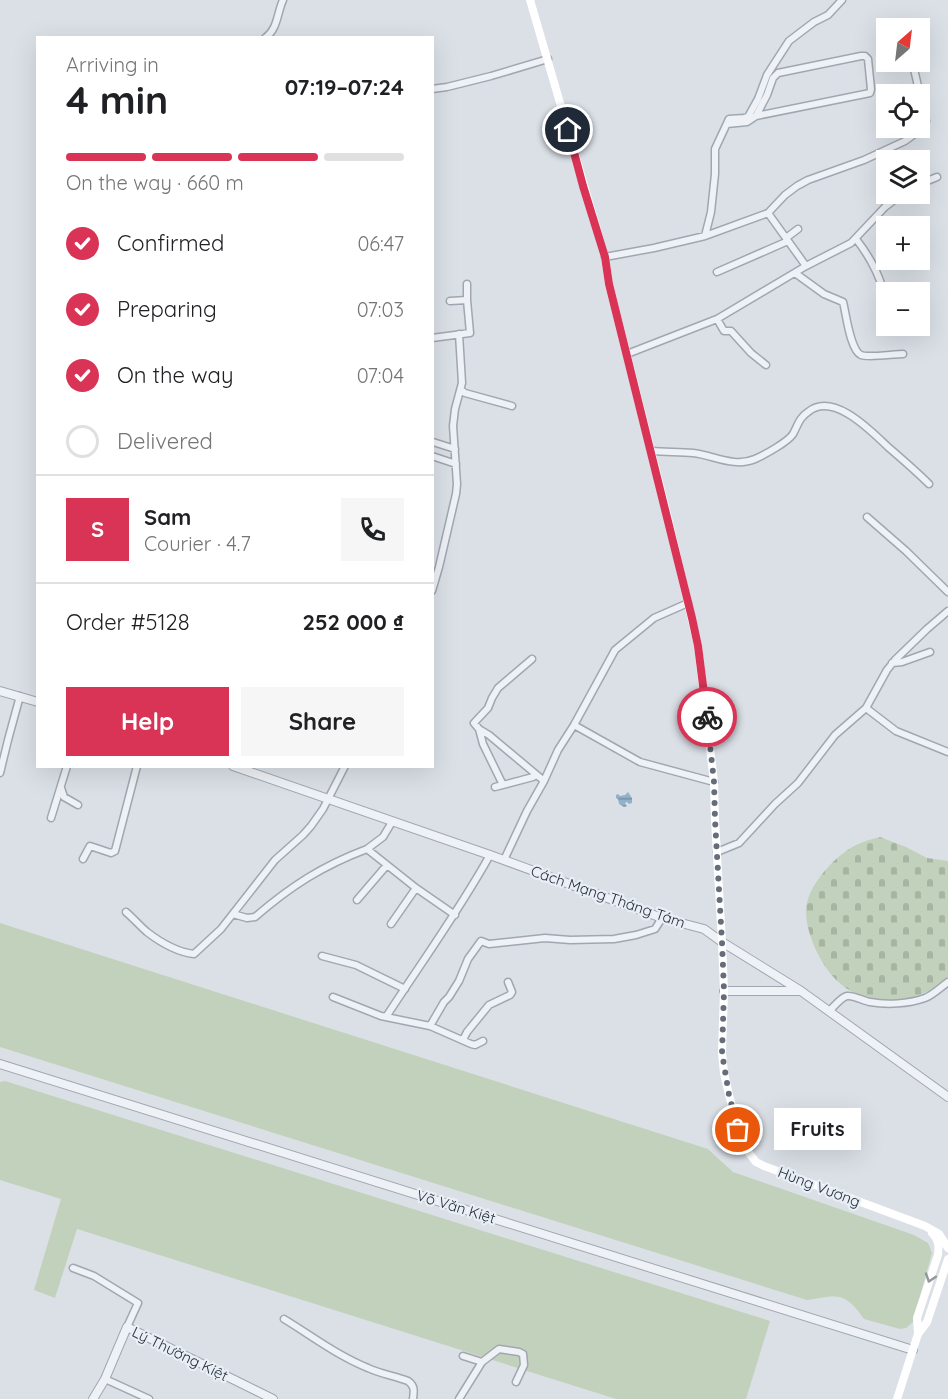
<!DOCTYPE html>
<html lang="en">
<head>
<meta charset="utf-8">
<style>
  body { margin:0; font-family:Quicksand,sans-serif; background:#f6f6f6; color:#202124; height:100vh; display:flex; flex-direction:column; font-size:22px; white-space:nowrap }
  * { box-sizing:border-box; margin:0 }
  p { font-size:20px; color:#757577 }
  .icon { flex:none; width:33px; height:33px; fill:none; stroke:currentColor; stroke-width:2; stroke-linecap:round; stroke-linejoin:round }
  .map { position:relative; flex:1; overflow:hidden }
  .drawer { position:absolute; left:36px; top:36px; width:398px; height:732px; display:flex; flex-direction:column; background:#fff; border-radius:0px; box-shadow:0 6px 24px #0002 }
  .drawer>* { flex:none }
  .needle { width:39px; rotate:28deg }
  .buttons { position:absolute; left:876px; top:18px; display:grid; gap:12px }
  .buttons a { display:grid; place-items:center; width:54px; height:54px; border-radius:0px; background:#fff; box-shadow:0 6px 24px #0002; font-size:30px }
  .pin { position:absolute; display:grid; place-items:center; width:51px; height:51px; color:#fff; margin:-26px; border:3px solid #fff; border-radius:50%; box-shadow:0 2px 6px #0007 }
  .courier { position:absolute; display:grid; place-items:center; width:60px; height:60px; margin:-30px; border:4px solid #d93356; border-radius:50%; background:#fff; color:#222; box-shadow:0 2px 8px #0007 }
  .bubble { position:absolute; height:42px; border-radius:0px; background:#fff; box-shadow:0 6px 24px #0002; font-size:20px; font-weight:700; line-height:42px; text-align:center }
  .summary em { font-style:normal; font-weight:700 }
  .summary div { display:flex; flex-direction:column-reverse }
  .summary { display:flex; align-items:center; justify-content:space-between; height:102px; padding:0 30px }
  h1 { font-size:39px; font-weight:700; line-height:45px }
  .bar { display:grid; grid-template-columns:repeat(4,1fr); gap:9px 6px; align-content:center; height:72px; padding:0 30px }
  .bar i { height:8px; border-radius:4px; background:#e0e0e0 }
  .bar .selected { background:#d93356 }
  .bar p { grid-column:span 4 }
  .line { display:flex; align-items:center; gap:15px; padding:0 30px; border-top:2px solid #e0e0e0 }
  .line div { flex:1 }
  .round { display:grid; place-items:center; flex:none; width:63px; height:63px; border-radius:0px; background:#f6f6f6 }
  ol { padding:0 30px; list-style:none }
  li { display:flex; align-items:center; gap:18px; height:66px }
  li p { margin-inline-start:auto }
  li .icon { padding:6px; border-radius:50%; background:#d93356; color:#fff; stroke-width:4 }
  li:last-child { color:#757577 }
  li i { width:33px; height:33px; border:3px solid #e0e0e0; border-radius:50% }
  .primary-button { display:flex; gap:12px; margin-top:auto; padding:12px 30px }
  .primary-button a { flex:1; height:69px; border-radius:0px; background:#d93356; color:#fff; font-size:24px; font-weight:700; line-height:69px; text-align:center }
  .primary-button a+a { background:#f6f6f6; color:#202124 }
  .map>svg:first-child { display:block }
  .green { fill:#c2d1bb }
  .cemetery { fill:url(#cemetery-stones) }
  .water { fill:url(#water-rules) }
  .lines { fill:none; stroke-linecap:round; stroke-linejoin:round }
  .minor-casing { stroke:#a0a7b1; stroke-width:9 }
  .tertiary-casing { stroke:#a0a7b1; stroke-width:10 }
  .minor { stroke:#eef1f5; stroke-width:6 }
  .tertiary { stroke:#eef1f5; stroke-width:8 }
  .secondary { stroke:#fff; stroke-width:8 }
  .oneway { stroke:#92979e }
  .done { stroke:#646d79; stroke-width:6; stroke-dasharray:0 10.8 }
  .route { stroke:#d93356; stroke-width:8 }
  .labels { text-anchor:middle; stroke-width:4.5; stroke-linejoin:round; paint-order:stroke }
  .street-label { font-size:15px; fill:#242f3e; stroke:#eaeff5 }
</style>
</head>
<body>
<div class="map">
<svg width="948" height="1399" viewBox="0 0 948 1399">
  <defs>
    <pattern id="cemetery-stones" width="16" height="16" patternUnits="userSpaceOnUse" patternTransform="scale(1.5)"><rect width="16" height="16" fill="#c2d1bb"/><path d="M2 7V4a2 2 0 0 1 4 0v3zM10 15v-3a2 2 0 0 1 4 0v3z" fill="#a7b4a2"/></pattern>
    <pattern id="water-rules" width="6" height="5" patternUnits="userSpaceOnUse" patternTransform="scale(1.5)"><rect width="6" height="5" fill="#92b1cb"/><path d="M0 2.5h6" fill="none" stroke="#7790a6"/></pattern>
  </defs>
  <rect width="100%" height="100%" fill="#dbe0e7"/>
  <path class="green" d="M0,923L708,1149L733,1172L914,1235L928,1243L932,1253L913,1322L906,1328L900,1329L864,1319C845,1291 837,1295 807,1300L0,1047Z
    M5,1081L770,1321L746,1399H616L77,1229L55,1298L34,1290L61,1199L0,1180V1082Z"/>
  <path class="cemetery" d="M880,837L906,847L927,858L948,861V979C903,1013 846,1009 819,956C812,943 806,926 806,911C806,887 834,857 854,846C862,842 871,839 880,837Z"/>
  <path class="water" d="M628,792L632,798V803L629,804L627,802L625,803L627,806L624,807L619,804L618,799L616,798V795L618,794L620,796L625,795Z"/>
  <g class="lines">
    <defs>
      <path id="minor" d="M265,38C278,29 277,13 283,0
        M432,89L447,87L491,76L548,59
        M727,124L747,122L756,116L870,93L871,89L868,59L865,56H861L778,73L773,78L767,95L756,116
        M920,184L937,177
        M768,213L806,266
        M705,236L711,212L715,174V149L729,119L744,118L748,117L758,99L767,75L789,41L814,22L828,15L842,0
        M786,238L798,229
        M856,239C871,258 885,284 886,308
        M605,257L654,248L705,236L768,213L785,195L797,186L808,180L864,160L905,141L924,127L926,121L914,69
        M717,272L788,241
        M795,273L824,294L843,302C846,313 850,350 861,355C867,358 894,354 903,354
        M450,301L467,300
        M717,319L724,331H731L751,353L766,365
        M432,338L470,333L467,300V284
        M627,354L717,319L806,266L851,243L885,207L902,194
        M461,390L465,393L512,406
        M433,442L455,449
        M652,451C665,452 679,452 693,453C713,455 734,468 755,459C764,455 788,442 793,434C798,425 799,418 808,412C833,391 871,431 888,447C902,459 916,471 929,484
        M432,456L456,464
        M867,517L906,551L948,592
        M432,591L439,567L456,494L457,484L453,426L455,409L462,383L459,334
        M532,659L498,688L492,698L488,708L474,723L479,729L489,735L544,781
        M892,663L902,662L930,652
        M866,708L896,731L948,752
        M574,725L640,762L714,782
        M479,729L483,744L503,785
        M0,773L8,740L20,696
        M495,787L533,777L536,775
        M61,788L64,797L78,805
        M51,818L67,766
        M392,822L383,837L367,849L416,888L455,915
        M717,852L739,843L775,804L798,783L835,735L866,708L887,670L895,660L927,629L948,611
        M83,859L90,846L111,853L115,851L137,766
        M504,860L527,811L544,781L558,750L574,725L615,650L654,618L688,603
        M357,900L387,865
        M126,912C133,918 140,926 147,932C160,942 177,952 194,954L221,929L275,860L303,835L311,826L323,809L345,766
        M233,914L247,918L255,917C291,886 322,866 367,849
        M391,924L416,888
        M322,956L356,965L405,989
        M333,997L381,1016L430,1026L471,1044L475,1045L483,1041
        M829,1011C834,1007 841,997 847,996C854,995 863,1001 870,1002C887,1005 908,1004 925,998C933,995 941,987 948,982
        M386,1017C421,963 459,911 490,855
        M430,1026L444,1002L449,997L459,981L468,959L481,941L489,944L545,938L570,940L614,939L636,935L655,929L662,918
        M463,1040L467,1032L489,1005L510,995L512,992L508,982
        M73,1268L94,1276L138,1303L127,1327
        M284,1319C312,1336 338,1356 368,1368C381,1374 395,1376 408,1381C415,1386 414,1391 413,1399
        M463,1356L482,1362L499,1349L519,1352L523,1354L524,1365L516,1382
        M105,1379L149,1399
        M459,1399L482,1362"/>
      <path id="tertiary" d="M0,691L38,702
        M233,766L490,855L662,918L704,929L722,942L801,991L948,1097
        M724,991H800
        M0,1064L913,1350
        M93,1399L105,1379L127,1327L273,1399"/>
    </defs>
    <use href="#minor" class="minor-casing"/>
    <use href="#tertiary" class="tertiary-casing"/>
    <use href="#minor" class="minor"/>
    <use href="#tertiary" class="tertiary"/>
    <path class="secondary" d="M530,0L605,257L609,284L667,514L698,646L714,782L715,820L722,942L724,991L722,1053L724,1073L729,1095L742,1141L749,1153L756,1162L764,1166L925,1226L939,1234L948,1248
      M918,1334L917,1318L938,1255C939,1246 939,1240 932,1233
      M897,1399L918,1334L927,1322L948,1259"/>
  </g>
  <defs><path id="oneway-chevron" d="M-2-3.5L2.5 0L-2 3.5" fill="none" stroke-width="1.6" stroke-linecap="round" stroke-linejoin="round" transform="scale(1.5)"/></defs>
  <use class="oneway" href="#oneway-chevron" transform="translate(930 1278) rotate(108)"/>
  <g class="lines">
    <path class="done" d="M707,717L714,782L715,820L722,942L724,991L722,1053L729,1095L738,1130"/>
    <path class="route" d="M568,130L583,186L605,257L609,284L692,618L698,646L707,717"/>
  </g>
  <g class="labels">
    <g class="street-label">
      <text transform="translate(608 897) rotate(19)" y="5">Cách Mạng Tháng Tám</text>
      <text transform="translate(819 1187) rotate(21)" y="5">Hùng Vương</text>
      <text transform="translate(456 1207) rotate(17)" y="5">Võ Văn Kiệt</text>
      <text transform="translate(180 1354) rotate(26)" y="5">Lý Thường Kiệt</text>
    </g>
  </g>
</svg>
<div class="buttons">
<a><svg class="needle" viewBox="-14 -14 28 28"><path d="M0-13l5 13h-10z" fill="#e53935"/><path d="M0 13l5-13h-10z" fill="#757577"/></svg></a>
<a><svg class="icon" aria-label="locate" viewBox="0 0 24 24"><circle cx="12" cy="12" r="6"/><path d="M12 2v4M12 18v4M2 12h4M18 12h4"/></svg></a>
<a><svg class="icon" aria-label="layers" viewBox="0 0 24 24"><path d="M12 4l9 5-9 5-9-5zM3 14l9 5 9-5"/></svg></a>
<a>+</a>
<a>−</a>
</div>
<div class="pin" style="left:738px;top:1130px;background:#ea580c"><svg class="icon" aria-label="bag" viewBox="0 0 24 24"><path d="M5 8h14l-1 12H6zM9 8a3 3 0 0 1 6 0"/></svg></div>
<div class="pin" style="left:568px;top:130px;background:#1f2937"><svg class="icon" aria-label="home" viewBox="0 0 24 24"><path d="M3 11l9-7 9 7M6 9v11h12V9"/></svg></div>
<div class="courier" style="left:707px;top:717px"><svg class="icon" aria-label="bike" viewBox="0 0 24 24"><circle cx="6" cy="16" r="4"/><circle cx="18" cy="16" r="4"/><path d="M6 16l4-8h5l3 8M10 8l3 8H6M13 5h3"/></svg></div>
<div class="bubble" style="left:774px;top:1108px;width:87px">Fruits</div>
<section class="drawer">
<div class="summary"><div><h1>4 min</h1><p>Arriving in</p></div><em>07:19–07:24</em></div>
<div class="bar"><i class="selected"></i><i class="selected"></i><i class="selected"></i><i></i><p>On the way · 660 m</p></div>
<ol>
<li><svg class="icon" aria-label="check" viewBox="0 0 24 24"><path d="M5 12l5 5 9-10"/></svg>Confirmed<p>06:47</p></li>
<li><svg class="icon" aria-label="check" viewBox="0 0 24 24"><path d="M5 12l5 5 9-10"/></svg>Preparing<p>07:03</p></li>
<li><svg class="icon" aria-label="check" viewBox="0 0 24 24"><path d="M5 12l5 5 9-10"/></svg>On the way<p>07:04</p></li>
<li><i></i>Delivered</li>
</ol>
<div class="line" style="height:108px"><b class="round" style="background:#d93356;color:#fff">S</b><div><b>Sam</b><p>Courier · 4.7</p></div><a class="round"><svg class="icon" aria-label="phone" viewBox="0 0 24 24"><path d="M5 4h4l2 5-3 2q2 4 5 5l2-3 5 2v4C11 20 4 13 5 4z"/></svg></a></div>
<div class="line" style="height:78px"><div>Order #5128</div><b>252 000 ₫</b></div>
<div class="primary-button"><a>Help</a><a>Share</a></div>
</section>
</div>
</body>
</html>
